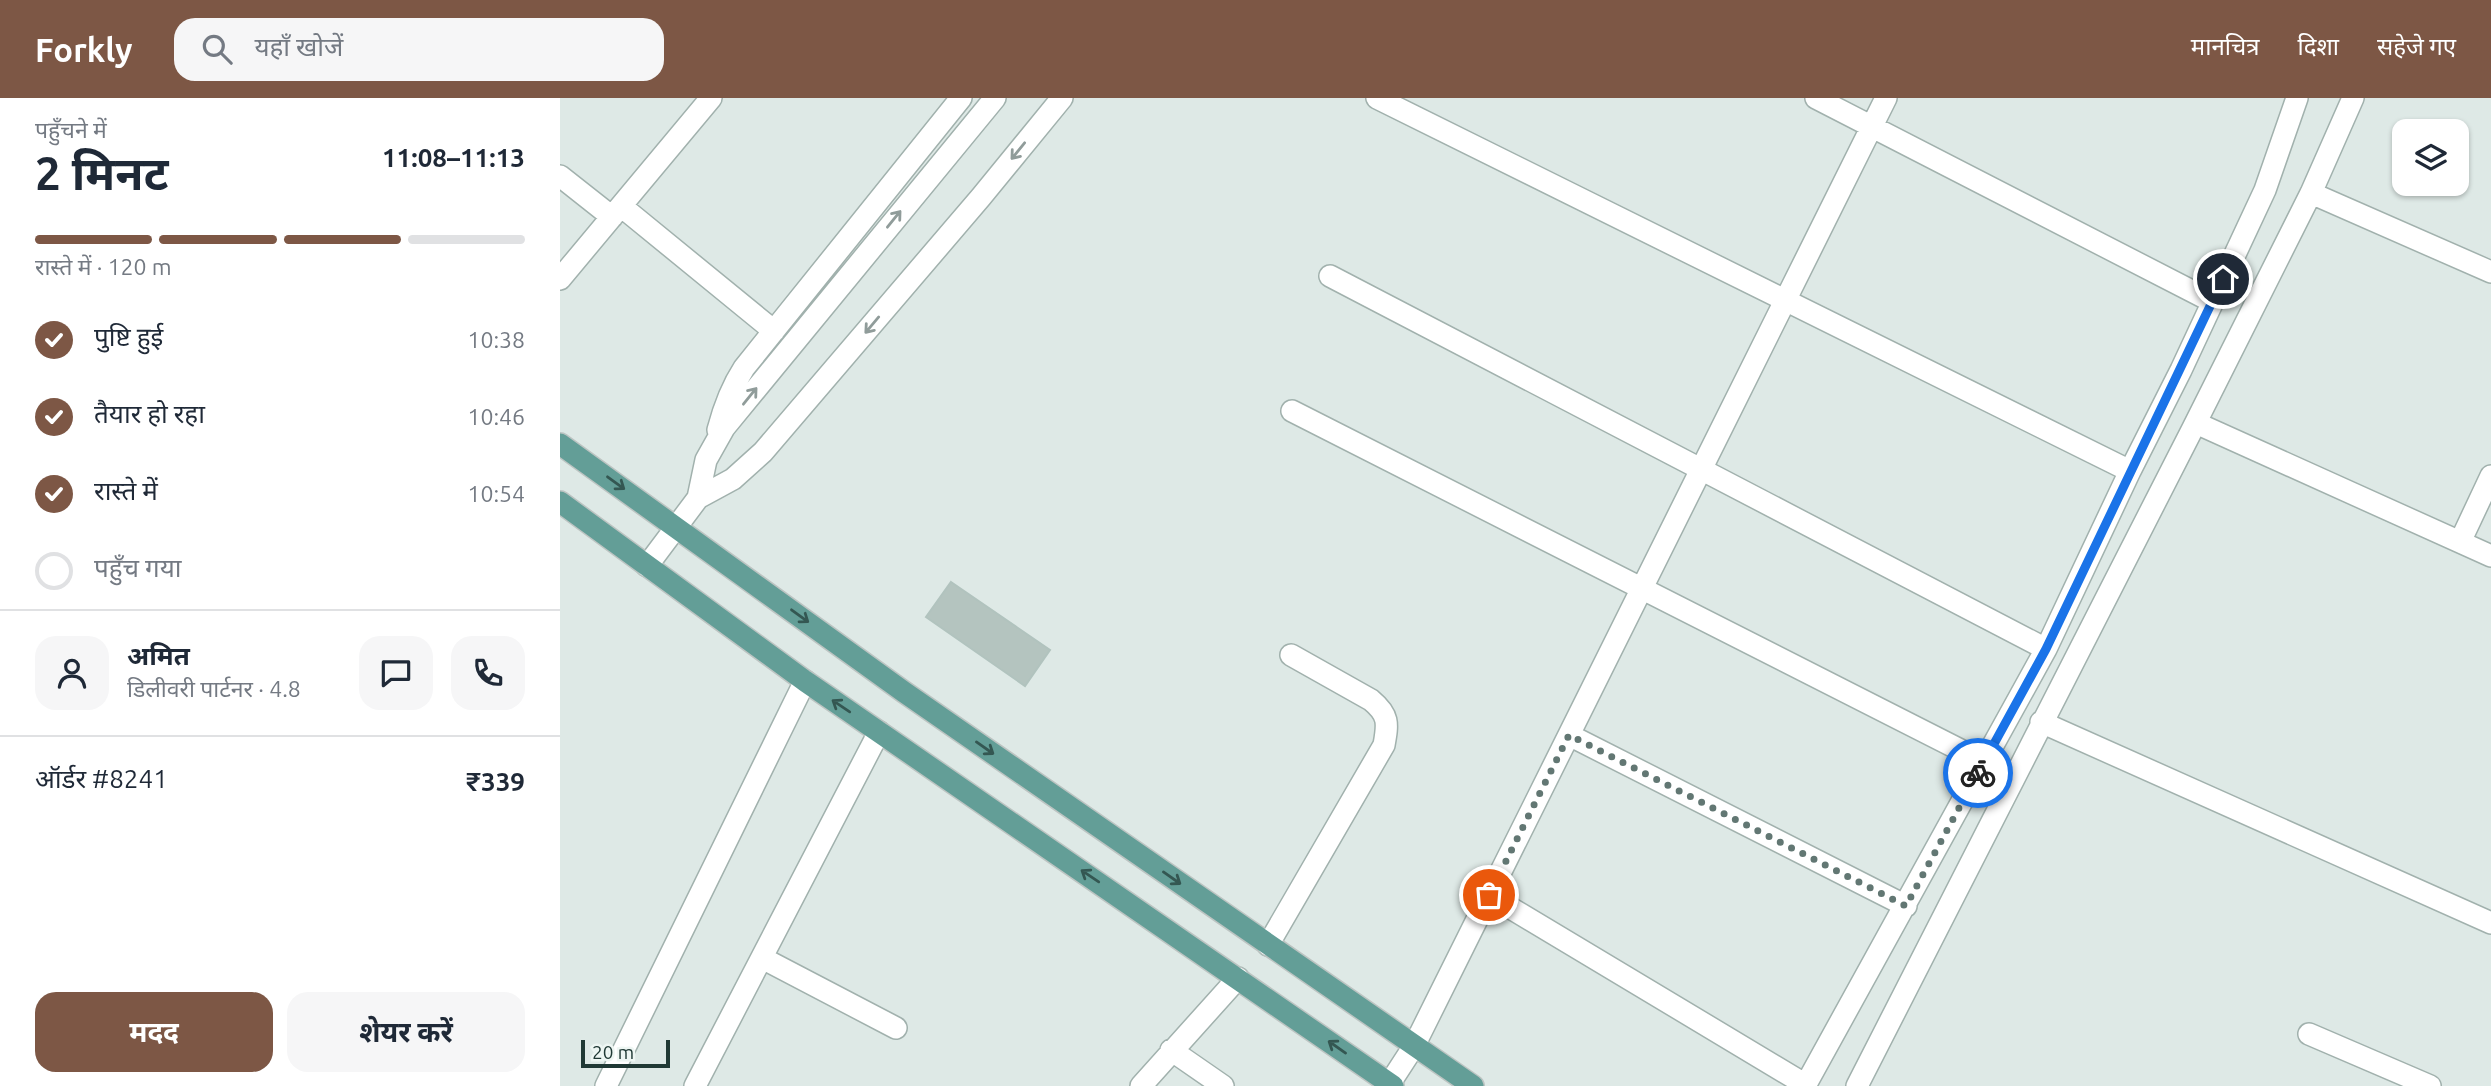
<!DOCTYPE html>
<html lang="hi">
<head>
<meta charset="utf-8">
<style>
  body { margin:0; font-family:Ubuntu,"Noto Sans Devanagari",sans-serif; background:#f6f6f7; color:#1f2937; height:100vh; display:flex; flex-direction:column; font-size:26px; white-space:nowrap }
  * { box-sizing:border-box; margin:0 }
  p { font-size:23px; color:#747a83 }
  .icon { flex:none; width:38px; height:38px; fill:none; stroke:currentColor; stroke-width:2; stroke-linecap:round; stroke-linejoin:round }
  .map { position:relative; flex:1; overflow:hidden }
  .drawer { display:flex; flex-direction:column; background:#fff; width:560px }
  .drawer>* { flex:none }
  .controls { position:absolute; left:1832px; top:21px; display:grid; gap:14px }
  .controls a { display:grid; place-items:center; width:77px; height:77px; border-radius:14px; background:#fff; box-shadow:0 2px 5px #0004; font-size:35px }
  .scale { position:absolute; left:21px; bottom:18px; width:89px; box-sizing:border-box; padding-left:7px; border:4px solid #203935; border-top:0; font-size:19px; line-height:24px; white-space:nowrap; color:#203935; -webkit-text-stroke:5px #eef6f3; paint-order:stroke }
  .pin { position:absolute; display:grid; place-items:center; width:60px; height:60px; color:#fff; margin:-30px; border:4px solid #fff; border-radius:50%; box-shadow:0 2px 7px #0007 }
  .courier { position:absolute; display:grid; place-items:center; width:70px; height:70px; margin:-35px; border:5px solid #1a73e8; border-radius:50%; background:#fff; color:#222; box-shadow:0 2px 9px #0007 }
  .head em { font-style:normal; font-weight:700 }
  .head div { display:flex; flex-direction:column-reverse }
  .head { display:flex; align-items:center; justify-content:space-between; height:119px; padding:0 35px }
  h1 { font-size:46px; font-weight:700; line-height:52px }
  .bar { display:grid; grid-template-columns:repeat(4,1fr); gap:10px 7px; align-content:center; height:84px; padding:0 35px }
  .bar i { height:9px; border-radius:5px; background:#e0e1e3 }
  .bar .selected { background:#7d5745 }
  .bar p { grid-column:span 4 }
  .line { display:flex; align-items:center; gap:18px; padding:0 35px; border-top:2px solid #e0e1e3 }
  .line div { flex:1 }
  .round { display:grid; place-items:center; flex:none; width:74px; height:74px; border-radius:21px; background:#f6f6f7 }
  ol { padding:0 35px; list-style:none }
  li { display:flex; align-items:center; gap:21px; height:77px }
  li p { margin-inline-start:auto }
  li .icon { padding:7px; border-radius:50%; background:#7d5745; color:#fff; stroke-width:4 }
  li:last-child { color:#747a83 }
  li i { width:38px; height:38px; border:4px solid #e0e1e3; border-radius:50% }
  .primary-button { display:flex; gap:14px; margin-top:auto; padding:14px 35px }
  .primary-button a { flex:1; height:80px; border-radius:21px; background:#7d5745; color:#fff; font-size:28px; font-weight:700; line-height:80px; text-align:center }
  .primary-button a+a { background:#f6f6f7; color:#1f2937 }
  header { display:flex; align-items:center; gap:42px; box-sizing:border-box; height:98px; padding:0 35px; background:#7d5745; color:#fff }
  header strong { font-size:33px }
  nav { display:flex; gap:38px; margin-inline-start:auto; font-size:24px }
  .search { width:490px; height:63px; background:#f6f6f7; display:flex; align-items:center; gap:18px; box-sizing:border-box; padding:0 24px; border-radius:21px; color:#747a83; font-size:26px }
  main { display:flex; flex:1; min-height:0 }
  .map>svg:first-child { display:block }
  .building { fill:#b4c4bf; stroke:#b1c3be; stroke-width:2 }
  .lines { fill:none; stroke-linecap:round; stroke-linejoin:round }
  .minor-casing { stroke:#a1b1ad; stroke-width:24 }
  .major-casing { stroke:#bcc4c2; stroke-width:24 }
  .minor { stroke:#fff; stroke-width:21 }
  .major { stroke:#639e97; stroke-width:21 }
  .oneway { stroke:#909c9a }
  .oneway2 { stroke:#345752 }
  .done { stroke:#627773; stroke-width:7; stroke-dasharray:0 12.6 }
  .route { stroke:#1a73e8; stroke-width:9 }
</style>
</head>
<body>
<header>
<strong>Forkly</strong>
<div class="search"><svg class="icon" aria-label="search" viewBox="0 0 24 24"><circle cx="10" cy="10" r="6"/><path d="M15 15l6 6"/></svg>यहाँ खोजें</div>
<nav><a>मानचित्र</a><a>दिशा</a><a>सहेजे गए</a></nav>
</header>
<main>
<section class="drawer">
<div class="head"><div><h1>2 मिनट</h1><p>पहुँचने में</p></div><em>11:08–11:13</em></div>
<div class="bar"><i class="selected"></i><i class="selected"></i><i class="selected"></i><i></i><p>रास्ते में · 120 m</p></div>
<ol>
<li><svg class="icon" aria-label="check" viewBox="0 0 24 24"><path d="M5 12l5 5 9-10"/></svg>पुष्टि हुई<p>10:38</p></li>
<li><svg class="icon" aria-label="check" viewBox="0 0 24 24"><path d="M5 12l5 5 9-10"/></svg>तैयार हो रहा<p>10:46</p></li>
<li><svg class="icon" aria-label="check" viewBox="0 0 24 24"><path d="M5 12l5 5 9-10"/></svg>रास्ते में<p>10:54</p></li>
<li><i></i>पहुँच गया</li>
</ol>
<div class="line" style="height:126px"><a class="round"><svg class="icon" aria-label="person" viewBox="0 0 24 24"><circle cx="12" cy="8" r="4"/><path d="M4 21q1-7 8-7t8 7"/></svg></a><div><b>अमित</b><p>डिलीवरी पार्टनर · 4.8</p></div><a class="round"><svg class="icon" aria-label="chat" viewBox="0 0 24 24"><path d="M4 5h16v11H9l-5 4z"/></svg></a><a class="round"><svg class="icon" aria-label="phone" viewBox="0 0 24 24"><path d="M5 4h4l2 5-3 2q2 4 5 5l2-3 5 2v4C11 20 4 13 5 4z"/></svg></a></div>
<div class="line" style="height:91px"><div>ऑर्डर #8241</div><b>₹339</b></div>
<div class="primary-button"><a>मदद</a><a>शेयर करें</a></div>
</section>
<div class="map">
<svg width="1931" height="988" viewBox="0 0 1931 988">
  <rect width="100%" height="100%" fill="#dee9e6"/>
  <path class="building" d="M391,484L490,552L465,588L366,519Z"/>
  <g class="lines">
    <defs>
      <path id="minor" d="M817,0L1570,373
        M1256,0L1653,204
        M0,78L52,119
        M1751,95L1931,174
        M61,108L214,233
        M770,178L1486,551
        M0,181L151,0
        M732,313L1424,664
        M1636,325L1931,458
        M158,332C164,309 171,290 184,270L401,0
        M138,400L146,362L164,330L435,0
        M1900,444L1931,378
        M87,468L138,400L173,381L203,354L421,99L502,0
        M1481,624L1931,825
        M1009,637L1346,808
        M929,797L1246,987
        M708,847L824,647C828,625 829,617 811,602L731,557
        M202,860L336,930
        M1749,936L1870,988
        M611,952L663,988
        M46,988L245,583
        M135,988L319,634
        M581,988L678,880
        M828,988L854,948L1326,0
        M1245,988L1486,551L1570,373L1621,272L1705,92L1737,0
        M1297,988L1633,330L1751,95L1793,0"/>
      <path id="major" d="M0,346L344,594L913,988
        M0,404L245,583L833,988"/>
    </defs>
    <use href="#minor" class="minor-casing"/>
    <use href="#major" class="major-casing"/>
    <use href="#minor" class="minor"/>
    <use href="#major" class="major"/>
  </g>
  <defs><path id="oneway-shaft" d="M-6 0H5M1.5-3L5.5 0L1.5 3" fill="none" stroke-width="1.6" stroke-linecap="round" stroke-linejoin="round" transform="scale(1.75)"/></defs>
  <g class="oneway">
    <use href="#oneway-shaft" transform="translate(458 53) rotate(129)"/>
    <use href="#oneway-shaft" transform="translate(334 121) rotate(-51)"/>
    <use href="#oneway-shaft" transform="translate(312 227) rotate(130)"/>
    <use href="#oneway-shaft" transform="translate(190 298) rotate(-51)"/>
  </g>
  <g class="oneway2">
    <use href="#oneway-shaft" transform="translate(56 385) rotate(36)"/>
    <use href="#oneway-shaft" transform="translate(240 518) rotate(36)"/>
    <use href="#oneway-shaft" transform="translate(281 608) rotate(-146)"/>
    <use href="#oneway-shaft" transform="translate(425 650) rotate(35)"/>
    <use href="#oneway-shaft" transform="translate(530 778) rotate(-146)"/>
    <use href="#oneway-shaft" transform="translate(612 780) rotate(35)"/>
    <use href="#oneway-shaft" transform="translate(777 949) rotate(-145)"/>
  </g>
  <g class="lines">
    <path class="done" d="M929,797L1009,637L1346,808L1418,675"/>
    <path class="route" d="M1418,675L1486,551L1663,181"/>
  </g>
</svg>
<div class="controls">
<a><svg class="icon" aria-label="layers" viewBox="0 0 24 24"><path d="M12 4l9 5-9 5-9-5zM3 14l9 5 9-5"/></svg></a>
</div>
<div class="scale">20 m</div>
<div class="pin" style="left:929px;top:797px;background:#ea580c"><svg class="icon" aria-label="bag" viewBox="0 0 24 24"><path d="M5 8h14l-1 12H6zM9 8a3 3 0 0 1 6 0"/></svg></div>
<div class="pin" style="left:1663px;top:181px;background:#1f2937"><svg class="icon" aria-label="home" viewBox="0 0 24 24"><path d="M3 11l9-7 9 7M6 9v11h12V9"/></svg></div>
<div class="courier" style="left:1418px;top:675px"><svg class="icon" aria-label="bike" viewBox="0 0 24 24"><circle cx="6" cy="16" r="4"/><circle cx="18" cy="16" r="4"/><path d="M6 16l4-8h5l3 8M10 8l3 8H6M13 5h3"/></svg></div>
</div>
</main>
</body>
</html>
